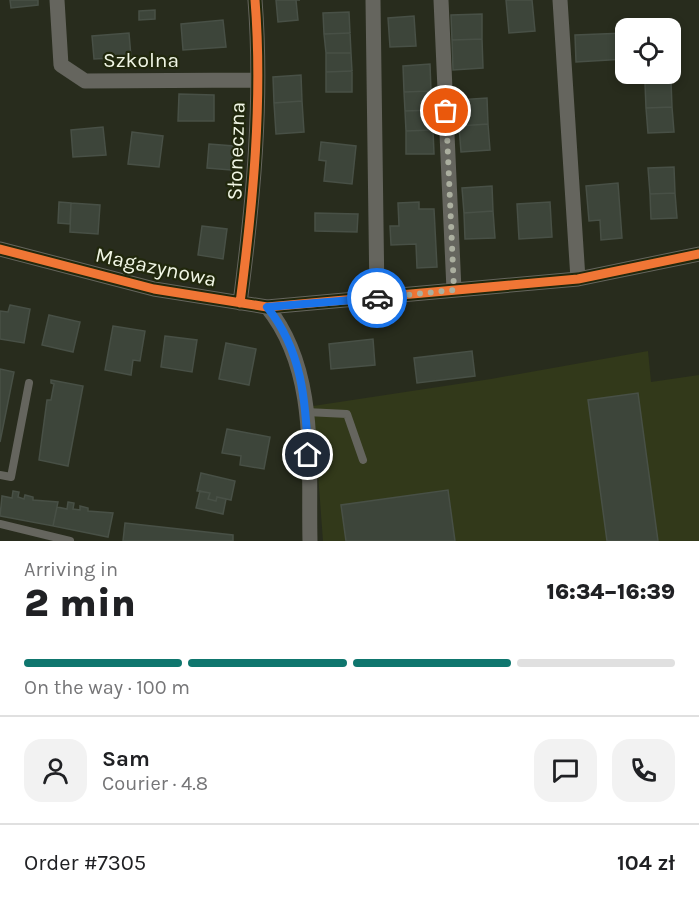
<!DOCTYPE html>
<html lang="en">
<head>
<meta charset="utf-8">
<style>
  body { margin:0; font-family:Karla,sans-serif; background:#f2f2f2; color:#202124; height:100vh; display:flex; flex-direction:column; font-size:22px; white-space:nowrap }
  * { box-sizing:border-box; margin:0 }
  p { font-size:20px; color:#757577 }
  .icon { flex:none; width:33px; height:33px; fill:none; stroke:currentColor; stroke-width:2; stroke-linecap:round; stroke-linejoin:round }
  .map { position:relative; height:541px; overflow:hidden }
  .side { display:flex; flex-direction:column; background:#fff; flex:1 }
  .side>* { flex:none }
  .buttons { position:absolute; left:615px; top:18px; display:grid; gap:12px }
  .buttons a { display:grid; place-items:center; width:66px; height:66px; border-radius:12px; background:#fff; box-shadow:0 3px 9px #0003; font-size:30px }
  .pin { position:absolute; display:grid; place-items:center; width:51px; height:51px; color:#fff; margin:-26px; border:3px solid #fff; border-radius:50%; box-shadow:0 2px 6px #0007 }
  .courier { position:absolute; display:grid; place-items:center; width:60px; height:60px; margin:-30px; border:4px solid #1a73e8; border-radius:50%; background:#fff; color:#222; box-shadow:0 2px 8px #0007 }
  .head em { font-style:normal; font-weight:800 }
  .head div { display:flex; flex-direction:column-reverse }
  .head { display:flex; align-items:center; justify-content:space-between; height:102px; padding:0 24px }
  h1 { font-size:39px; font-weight:800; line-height:45px }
  .bar { display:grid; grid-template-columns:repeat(4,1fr); gap:9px 6px; align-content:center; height:72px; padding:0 24px }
  .bar i { height:8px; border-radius:4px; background:#e0e0e0 }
  .bar .current { background:#0f766e }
  .bar p { grid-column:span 4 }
  .line { display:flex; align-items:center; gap:15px; padding:0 24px; border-top:2px solid #e0e0e0 }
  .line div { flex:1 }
  .round { display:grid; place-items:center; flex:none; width:63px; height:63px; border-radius:18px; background:#f2f2f2 }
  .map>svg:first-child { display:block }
  .built { fill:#32391a }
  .building { fill:#3d453a; stroke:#485046; stroke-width:1.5 }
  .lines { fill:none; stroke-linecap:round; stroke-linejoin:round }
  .service { stroke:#65655e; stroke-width:8 }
  .minor { stroke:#65655e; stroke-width:15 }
  .cycleway-casing { stroke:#21280d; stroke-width:13 }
  .cycleway { stroke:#f07635; stroke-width:9 }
  .done { stroke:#abaf9f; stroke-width:6; stroke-dasharray:0 10.8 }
  .route { stroke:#1a73e8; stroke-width:8 }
  .labels { text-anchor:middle; stroke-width:4.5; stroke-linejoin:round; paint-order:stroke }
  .street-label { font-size:21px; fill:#f1f6e5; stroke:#21280d }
</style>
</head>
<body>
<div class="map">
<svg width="699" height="541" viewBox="0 0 699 541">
  <rect width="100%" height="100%" fill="#282c1d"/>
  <path class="built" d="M648,351L651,382L699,375V541H323L313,406L491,379Z"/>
  <path class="building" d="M10,0H38V5L11,8Z
    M276,0H300H296L298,20L278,22Z
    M506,0H532L535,31L509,33Z
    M155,10V19L139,20V11Z
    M349,12L350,33L324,34L323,13Z
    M482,14V39L452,40L451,15Z
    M414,16L416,46L390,47L388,18Z
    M223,20L226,47L183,50L181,24Z
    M129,33L131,57L94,59L92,36Z
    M350,33L351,53H326L324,34Z
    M625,33L626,59L576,62L575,35Z
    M482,39L483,68L453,70L452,40Z
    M326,53H351L352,71L326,72Z
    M430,64L431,91L404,92L403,66Z
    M352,71V92H326V72Z
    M301,75L302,101L274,103L273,77Z
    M671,81L672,107L646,108L645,83Z
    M431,91L433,110L405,111L404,92Z
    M179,94L214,95V121H178Z
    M487,98L488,124L459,126L458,100Z
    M302,101L304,132L276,134L274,103Z
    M672,107L674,132L648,133L646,108Z
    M433,110V130L406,131L405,111Z
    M488,124L490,150L461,152L459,126Z
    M103,127L106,155L73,157L71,130Z
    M433,130L434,154H406V131Z
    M132,132L163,136L159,167L128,164Z
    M321,142L356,146L352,184L324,181L326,161L319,160Z
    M209,144L234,146L231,170L207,168Z
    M674,167L675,193L650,194L648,168Z
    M618,183L622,238L601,240L600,220L589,221L586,186Z
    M492,186L493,211L464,213L462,188Z
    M675,193L677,218L651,219L650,194Z
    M59,202L71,203L70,224L58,223Z
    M419,202V209H434L437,267L417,268L416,244L391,245L390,226H399L398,203Z
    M550,202L552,237L519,239L517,204Z
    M71,203L100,205L98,234L70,232Z
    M493,211L495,238L465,239L464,213Z
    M315,213L358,214L357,232L315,231Z
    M202,226L227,229L223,259L198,255Z
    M10,305L30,309L24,343L0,339V311L8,312Z
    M49,315L80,322L73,352L42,345Z
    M113,326L145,331L140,361L133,360L131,375L105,370Z
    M165,336L197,340L192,372L161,367Z
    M373,339L375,365L331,369L329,344Z
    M226,343L256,349L249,385L219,379Z
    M472,351L475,376L417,383L414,358Z
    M0,369L14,372L0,442Z
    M51,380L83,386L68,466L39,460L47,400H51L54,384L51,383Z
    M638,393L658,541H607L588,400Z
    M227,429L270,437L264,469L240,465L241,456L222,453Z
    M201,473L235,481L231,500L217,497L216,501L208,499L210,493L197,491Z
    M448,490L455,541H346L341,505Z
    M13,491L19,492L18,497L24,499L25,495L33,497V500L58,502L53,526L0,516L2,496L12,498Z
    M200,491L210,493L208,499L216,501L217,497L226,499L223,514L196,508Z
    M68,502L74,503L73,509L80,510V506L88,508V511L113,513L108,537L53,526L57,507L67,509Z
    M125,523L233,535V541H123Z"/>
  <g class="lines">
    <path class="service" d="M306,412L347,414L363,460
      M0,475L11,477L29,383
      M0,524L70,541"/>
    <path class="minor" d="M57,0L61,65L85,81L256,80
      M373,0L377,298
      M441,0L454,290
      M560,0L578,279
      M0,249L154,289L267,307L578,279L699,254
      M240,303C253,203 263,101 255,0
      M267,307C319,371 308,463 310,541"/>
    <defs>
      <path id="cycleway" d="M0,249L154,289L267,307L578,279L699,254
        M240,303C253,203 263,101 255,0"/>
    </defs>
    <use href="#cycleway" class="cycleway-casing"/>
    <use href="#cycleway" class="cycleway"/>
  </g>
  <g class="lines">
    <path class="done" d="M377,298L454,290L446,111"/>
    <path class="route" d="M308,455C306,402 302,350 267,307L377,298"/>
  </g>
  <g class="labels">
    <g class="street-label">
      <text x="141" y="67">Szkolna</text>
      <text transform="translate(236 151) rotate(-88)" y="7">Słoneczna</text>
      <text transform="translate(156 267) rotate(12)" y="7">Magazynowa</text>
    </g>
  </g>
</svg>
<div class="buttons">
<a><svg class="icon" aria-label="locate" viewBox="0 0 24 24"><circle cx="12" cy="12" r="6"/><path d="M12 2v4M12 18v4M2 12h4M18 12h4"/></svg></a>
</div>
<div class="pin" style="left:446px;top:111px;background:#ea580c"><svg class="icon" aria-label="bag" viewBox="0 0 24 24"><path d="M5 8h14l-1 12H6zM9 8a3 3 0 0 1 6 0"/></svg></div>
<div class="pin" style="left:308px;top:455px;background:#1f2937"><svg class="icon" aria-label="home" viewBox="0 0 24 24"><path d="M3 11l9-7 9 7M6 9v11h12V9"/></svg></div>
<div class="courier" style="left:377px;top:298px"><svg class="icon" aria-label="car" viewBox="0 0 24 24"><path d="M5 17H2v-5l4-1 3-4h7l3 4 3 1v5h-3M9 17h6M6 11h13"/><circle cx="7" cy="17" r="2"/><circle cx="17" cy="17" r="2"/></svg></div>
</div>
<section class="side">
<div class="head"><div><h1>2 min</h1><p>Arriving in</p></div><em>16:34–16:39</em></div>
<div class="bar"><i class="current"></i><i class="current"></i><i class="current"></i><i></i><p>On the way · 100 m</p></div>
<div class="line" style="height:108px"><a class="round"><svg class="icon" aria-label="person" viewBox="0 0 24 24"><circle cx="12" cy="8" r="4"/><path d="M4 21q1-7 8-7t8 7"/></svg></a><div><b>Sam</b><p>Courier · 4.8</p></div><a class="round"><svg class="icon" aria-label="chat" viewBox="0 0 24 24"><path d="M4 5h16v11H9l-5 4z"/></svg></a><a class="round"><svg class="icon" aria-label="phone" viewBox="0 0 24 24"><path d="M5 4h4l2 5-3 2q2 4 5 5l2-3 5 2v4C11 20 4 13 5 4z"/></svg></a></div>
<div class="line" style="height:78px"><div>Order #7305</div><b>104 zł</b></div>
</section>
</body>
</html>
